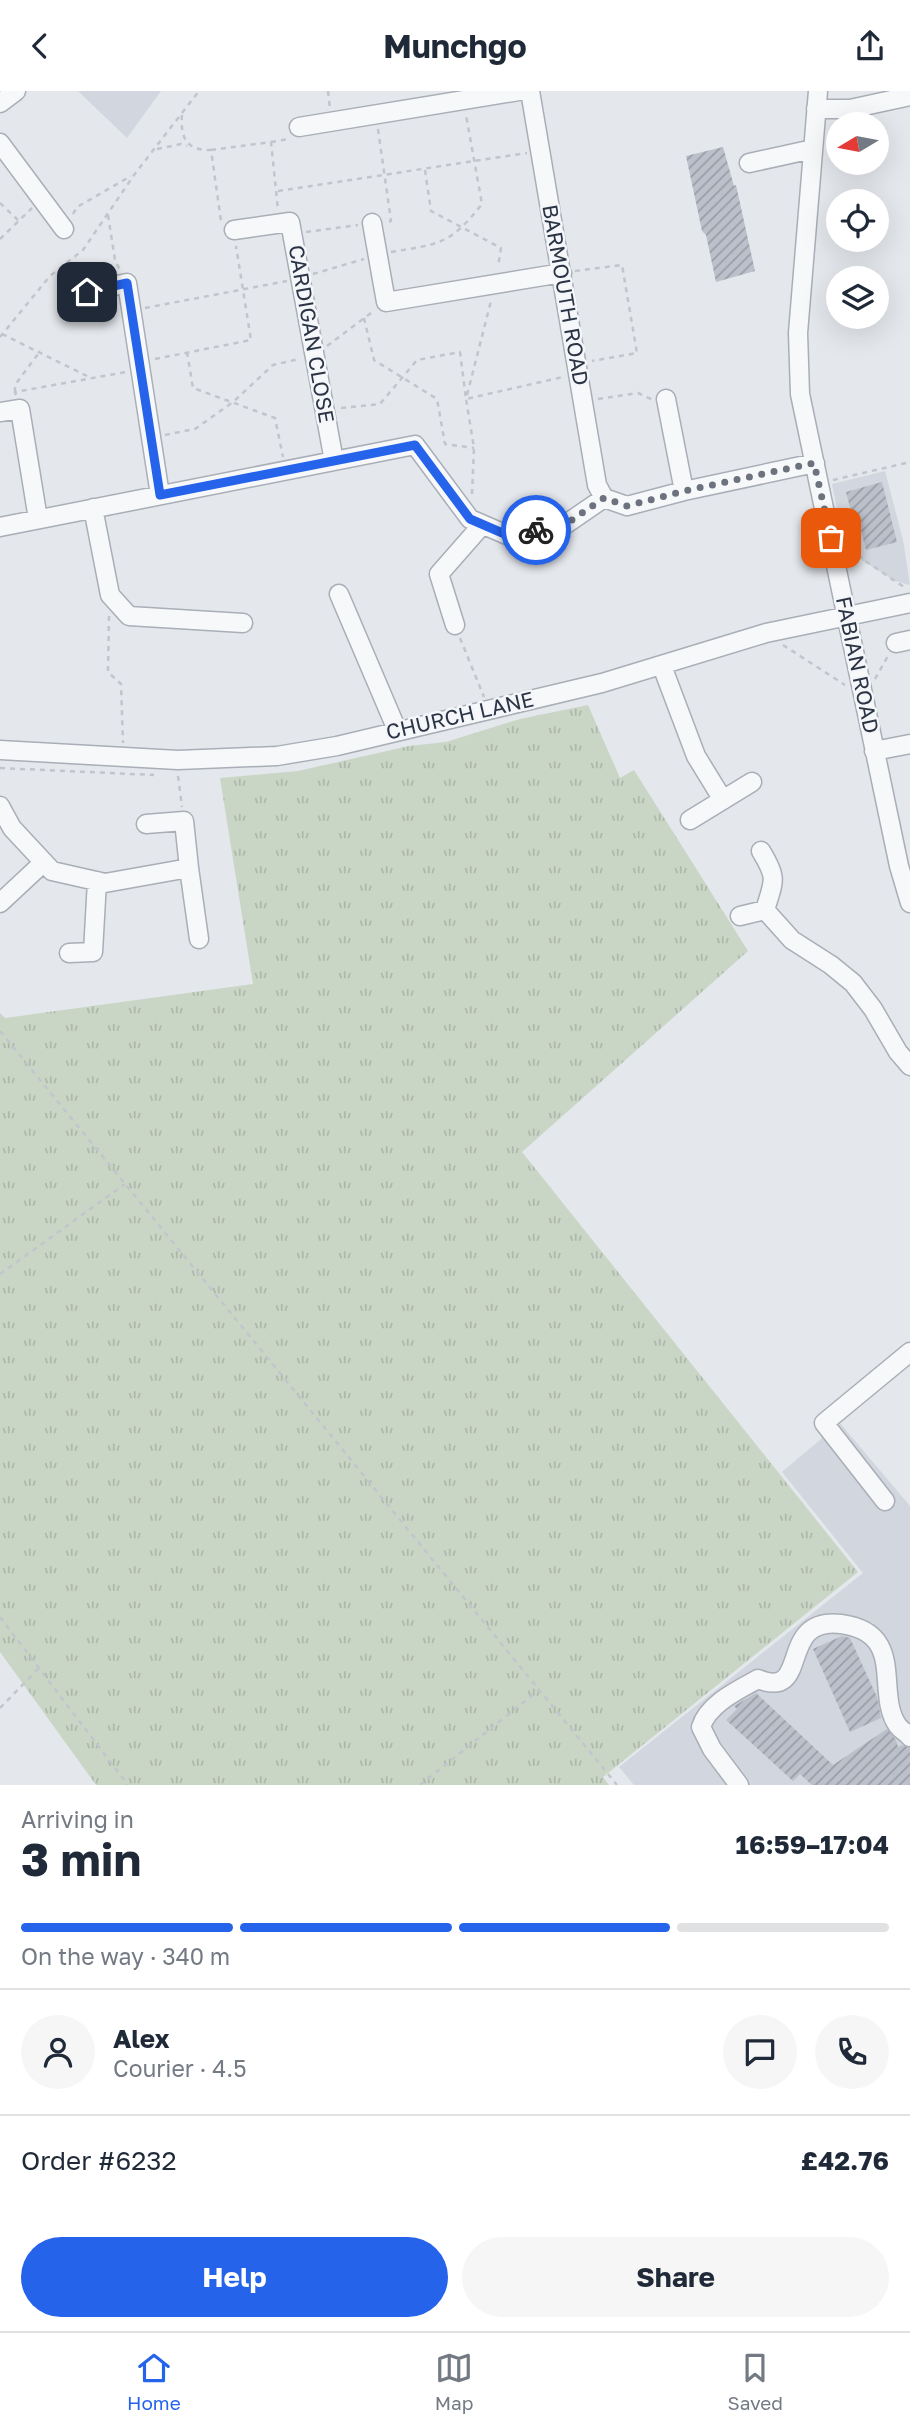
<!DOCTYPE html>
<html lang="en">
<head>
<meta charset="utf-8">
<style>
  body { margin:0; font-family:"Golos Text",sans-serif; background:#f6f6f7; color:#1f2937; height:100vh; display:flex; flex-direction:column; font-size:26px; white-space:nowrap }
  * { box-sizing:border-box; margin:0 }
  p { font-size:23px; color:#747a83 }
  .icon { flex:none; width:38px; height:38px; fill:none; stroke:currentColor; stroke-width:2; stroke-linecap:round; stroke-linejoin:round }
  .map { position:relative; height:1694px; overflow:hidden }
  .details { display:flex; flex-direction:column; background:#fff; flex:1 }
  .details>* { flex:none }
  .needle { width:46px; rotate:260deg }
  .tools { position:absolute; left:826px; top:21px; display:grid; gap:14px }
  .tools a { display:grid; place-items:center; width:63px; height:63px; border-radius:50%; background:#fff; box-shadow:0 7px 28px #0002; font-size:35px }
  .pin { position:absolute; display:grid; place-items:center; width:60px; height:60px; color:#fff; margin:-30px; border-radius:14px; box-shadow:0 4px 10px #0006 }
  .courier { position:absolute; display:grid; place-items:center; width:70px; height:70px; margin:-35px; border:5px solid #2563eb; border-radius:50%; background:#fff; color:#222; box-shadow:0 2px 9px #0007 }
  .summary em { font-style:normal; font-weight:700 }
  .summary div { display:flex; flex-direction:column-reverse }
  .summary { display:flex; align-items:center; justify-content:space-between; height:119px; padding:0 21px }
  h1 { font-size:46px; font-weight:700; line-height:52px }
  .bar { display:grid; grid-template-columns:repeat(4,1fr); gap:10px 7px; align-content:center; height:84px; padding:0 21px }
  .bar i { height:9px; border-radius:5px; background:#e0e1e3 }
  .bar .selected { background:#2563eb }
  .bar p { grid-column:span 4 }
  .line { display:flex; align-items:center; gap:18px; padding:0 21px; border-top:2px solid #e0e1e3 }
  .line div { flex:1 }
  .round { display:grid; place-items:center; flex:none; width:74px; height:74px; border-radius:37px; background:#f6f6f7 }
  .button { display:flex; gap:14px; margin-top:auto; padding:14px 21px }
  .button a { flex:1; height:80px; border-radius:42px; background:#2563eb; color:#fff; font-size:28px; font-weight:700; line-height:80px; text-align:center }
  .button a+a { background:#f6f6f7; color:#1f2937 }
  header { display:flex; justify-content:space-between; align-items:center; height:91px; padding:0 21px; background:#fff; font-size:32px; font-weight:700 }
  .tab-bar { display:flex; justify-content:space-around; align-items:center; height:98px; border-top:2px solid #e0e1e3; background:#fff; font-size:19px; color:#747a83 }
  .tab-bar a { display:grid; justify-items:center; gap:4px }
  .tab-bar .selected { color:#2563eb }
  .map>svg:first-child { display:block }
  .built { fill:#d2d6de }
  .park { fill:url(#park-tufts) }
  .building { fill:url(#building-hatch) }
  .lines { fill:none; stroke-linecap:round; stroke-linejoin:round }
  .minor-casing { stroke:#a9aeb7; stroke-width:21 }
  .path { stroke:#c2c5cb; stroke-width:2.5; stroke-dasharray:5 5; stroke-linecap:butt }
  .minor { stroke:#f7f8fa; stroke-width:18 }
  .done { stroke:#6c737f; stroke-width:7; stroke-dasharray:0 12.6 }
  .route { stroke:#2563eb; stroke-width:9 }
  .labels { text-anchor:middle; stroke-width:5; stroke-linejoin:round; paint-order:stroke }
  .street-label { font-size:21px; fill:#2b3445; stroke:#f4f6f9 }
</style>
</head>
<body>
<header><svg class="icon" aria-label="back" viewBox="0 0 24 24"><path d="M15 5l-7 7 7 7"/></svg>Munchgo<svg class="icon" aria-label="share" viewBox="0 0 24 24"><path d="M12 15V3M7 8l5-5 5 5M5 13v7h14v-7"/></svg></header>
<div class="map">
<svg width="910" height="1694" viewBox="0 0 910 1694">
  <defs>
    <pattern id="park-tufts" width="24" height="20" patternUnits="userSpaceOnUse" patternTransform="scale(1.75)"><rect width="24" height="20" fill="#c9d6c5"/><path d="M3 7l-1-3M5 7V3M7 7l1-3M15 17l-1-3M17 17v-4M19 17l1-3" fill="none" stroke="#adb8ab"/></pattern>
    <pattern id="building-hatch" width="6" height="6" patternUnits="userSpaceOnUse" patternTransform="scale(1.75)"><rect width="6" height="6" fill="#bbc0ca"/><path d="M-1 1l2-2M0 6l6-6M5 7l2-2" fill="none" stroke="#989da6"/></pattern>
  </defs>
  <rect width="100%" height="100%" fill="#e4e7ec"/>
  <path class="built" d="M78,0H161L127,47Z
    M885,380L903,449L910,494L895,490L852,463L843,448L832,393Z
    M840,1332L910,1415V1694H634L619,1676L863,1482L782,1381Z"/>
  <path class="park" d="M588,614L620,687L634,679L748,860L522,1061L858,1481L603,1686L609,1694H96L0,1561V922L5,927L253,893L220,687L298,680L409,655L446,651L520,628Z"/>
  <path class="building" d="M723,56L734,95L736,94L755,180L716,191L706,144L702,140L686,65Z
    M882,391L897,451L866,459L859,431L854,432L846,401Z
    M842,1545L850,1547L877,1606L881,1627L850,1641L813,1558Z
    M756,1602L833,1674L887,1638L896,1649L898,1656L902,1654L910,1657V1694H812L800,1683L793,1690L726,1629L737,1618L734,1615Z"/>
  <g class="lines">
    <defs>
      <path id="minor" d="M530,0L597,394L604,407
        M818,0L798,242L800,303L899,775L910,812
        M0,12L16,0
        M816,18H850L910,5
        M299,36L519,0
        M0,52L64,138
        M749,72L813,58
        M372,132L386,211L562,182
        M234,139L290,131L334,370
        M87,201L127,192L160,404
        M666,308L684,400
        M0,321L20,318L38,428
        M604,407L627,415L684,400L815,372
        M93,417L110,504L129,525L243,532
        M0,436L415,354L470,428L507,444L566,433L604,407
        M339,503L397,639
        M455,534L439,483L482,434
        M896,552L910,549
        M662,575L696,665L723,709
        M0,659L178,669L277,665L337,655L602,592L766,542L910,512
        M874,660L910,653
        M0,715L12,737L52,780L105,792L189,777L199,848
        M690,729L752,691
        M146,733L184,730L189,777
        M761,760C778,788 774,789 765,819
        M0,812L44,771
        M740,825L765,819L792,849L831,874L853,892L873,918L898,961L910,975
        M69,862L93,861L97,790
        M885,1410L824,1332L910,1261
        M739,1694L712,1658L701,1636C708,1613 738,1599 758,1588C812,1610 776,1525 841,1533C908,1542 874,1602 898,1635C901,1639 907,1642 910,1646"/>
    </defs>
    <use href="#minor" class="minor-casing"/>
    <path class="path" d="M328,0L330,18
      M182,24C180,47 187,60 211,59L221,130
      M378,38L391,130L386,131
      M271,51L289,48
      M157,58L181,53L187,55
      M211,59L271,51L278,119
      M425,79L431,120L501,157L498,176
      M278,100L527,62
      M0,112L19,130
      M73,123L77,116L131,85
      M108,124L115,169L120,179
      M306,141L358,134
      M0,148L32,117
      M391,161C439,153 450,154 482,113L466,24
      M575,180L622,174L637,262L592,270
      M313,183L364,168
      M145,217L287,190
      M364,227L374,269L437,308L445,353L474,357
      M2,243L87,285
      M0,246L50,185L83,159L134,84L199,0
      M327,255L375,219
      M187,261L193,297L275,327L283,366
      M155,268L251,249L236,155
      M15,301V294L38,263
      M16,304L15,301L126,281
      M598,308L638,302L653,309
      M341,317L380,313L417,269L460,261L466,308L563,286
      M165,344L195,338L233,311L273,274L299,268
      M833,389L910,371
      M472,403L474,357L466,308L491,210
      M849,459L907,498
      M109,525L108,581L121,593L123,652
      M460,547L484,606
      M783,554L845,594
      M875,588L889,563
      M0,677L154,684
      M178,685L182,716
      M0,940L617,1694
      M0,1183L125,1093
      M0,1526L128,1694
      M0,1617L39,1577
      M420,1694L539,1599"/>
    <use href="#minor" class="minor"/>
  </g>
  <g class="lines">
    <path class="done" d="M536,439L566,433L604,407L627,415L684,400L814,372L831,447"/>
    <path class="route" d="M87,201L127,192L160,404L415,354L470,428L507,444L536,439"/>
  </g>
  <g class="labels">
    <g class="street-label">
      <text transform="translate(565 204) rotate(80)" y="7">BARMOUTH ROAD</text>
      <text transform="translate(311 243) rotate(80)" y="7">CARDIGAN CLOSE</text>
      <text transform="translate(857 574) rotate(78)" y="7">FABIAN ROAD</text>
      <text transform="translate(460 625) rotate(-13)" y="7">CHURCH LANE</text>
    </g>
  </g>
</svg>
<div class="tools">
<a><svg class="needle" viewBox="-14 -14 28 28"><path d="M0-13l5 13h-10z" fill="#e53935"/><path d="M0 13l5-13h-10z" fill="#747a83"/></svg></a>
<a><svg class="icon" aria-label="locate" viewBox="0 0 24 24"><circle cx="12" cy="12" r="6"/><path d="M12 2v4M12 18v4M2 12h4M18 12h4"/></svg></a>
<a><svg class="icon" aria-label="layers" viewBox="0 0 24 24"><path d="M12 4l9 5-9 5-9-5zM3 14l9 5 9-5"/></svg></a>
</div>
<div class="pin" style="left:831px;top:447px;background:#ea580c"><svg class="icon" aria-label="bag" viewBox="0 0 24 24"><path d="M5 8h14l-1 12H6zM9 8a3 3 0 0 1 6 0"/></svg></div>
<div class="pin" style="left:87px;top:201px;background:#1f2937"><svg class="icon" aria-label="home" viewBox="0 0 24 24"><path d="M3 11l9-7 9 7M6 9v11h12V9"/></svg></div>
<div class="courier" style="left:536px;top:439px"><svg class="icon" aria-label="bike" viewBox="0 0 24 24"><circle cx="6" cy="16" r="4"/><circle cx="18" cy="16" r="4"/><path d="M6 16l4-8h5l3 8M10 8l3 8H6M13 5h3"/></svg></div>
</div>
<section class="details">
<div class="summary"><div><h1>3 min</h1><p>Arriving in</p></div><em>16:59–17:04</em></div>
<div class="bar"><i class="selected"></i><i class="selected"></i><i class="selected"></i><i></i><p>On the way · 340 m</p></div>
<div class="line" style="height:126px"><a class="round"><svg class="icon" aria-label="person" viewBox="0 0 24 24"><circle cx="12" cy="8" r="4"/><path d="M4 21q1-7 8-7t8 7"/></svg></a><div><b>Alex</b><p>Courier · 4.5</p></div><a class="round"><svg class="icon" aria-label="chat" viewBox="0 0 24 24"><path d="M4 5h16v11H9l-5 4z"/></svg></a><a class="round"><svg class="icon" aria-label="phone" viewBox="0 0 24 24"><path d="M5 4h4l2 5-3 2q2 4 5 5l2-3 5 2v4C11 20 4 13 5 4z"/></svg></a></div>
<div class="line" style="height:91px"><div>Order #6232</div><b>£42.76</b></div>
<div class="button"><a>Help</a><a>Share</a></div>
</section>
<nav class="tab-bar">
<a class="selected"><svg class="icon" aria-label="home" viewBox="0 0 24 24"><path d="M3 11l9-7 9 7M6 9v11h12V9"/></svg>Home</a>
<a><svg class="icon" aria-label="map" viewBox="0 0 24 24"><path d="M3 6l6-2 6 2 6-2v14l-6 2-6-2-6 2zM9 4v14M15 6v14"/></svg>Map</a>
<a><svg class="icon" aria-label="saved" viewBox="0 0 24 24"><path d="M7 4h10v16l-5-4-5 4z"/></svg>Saved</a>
</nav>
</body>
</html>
